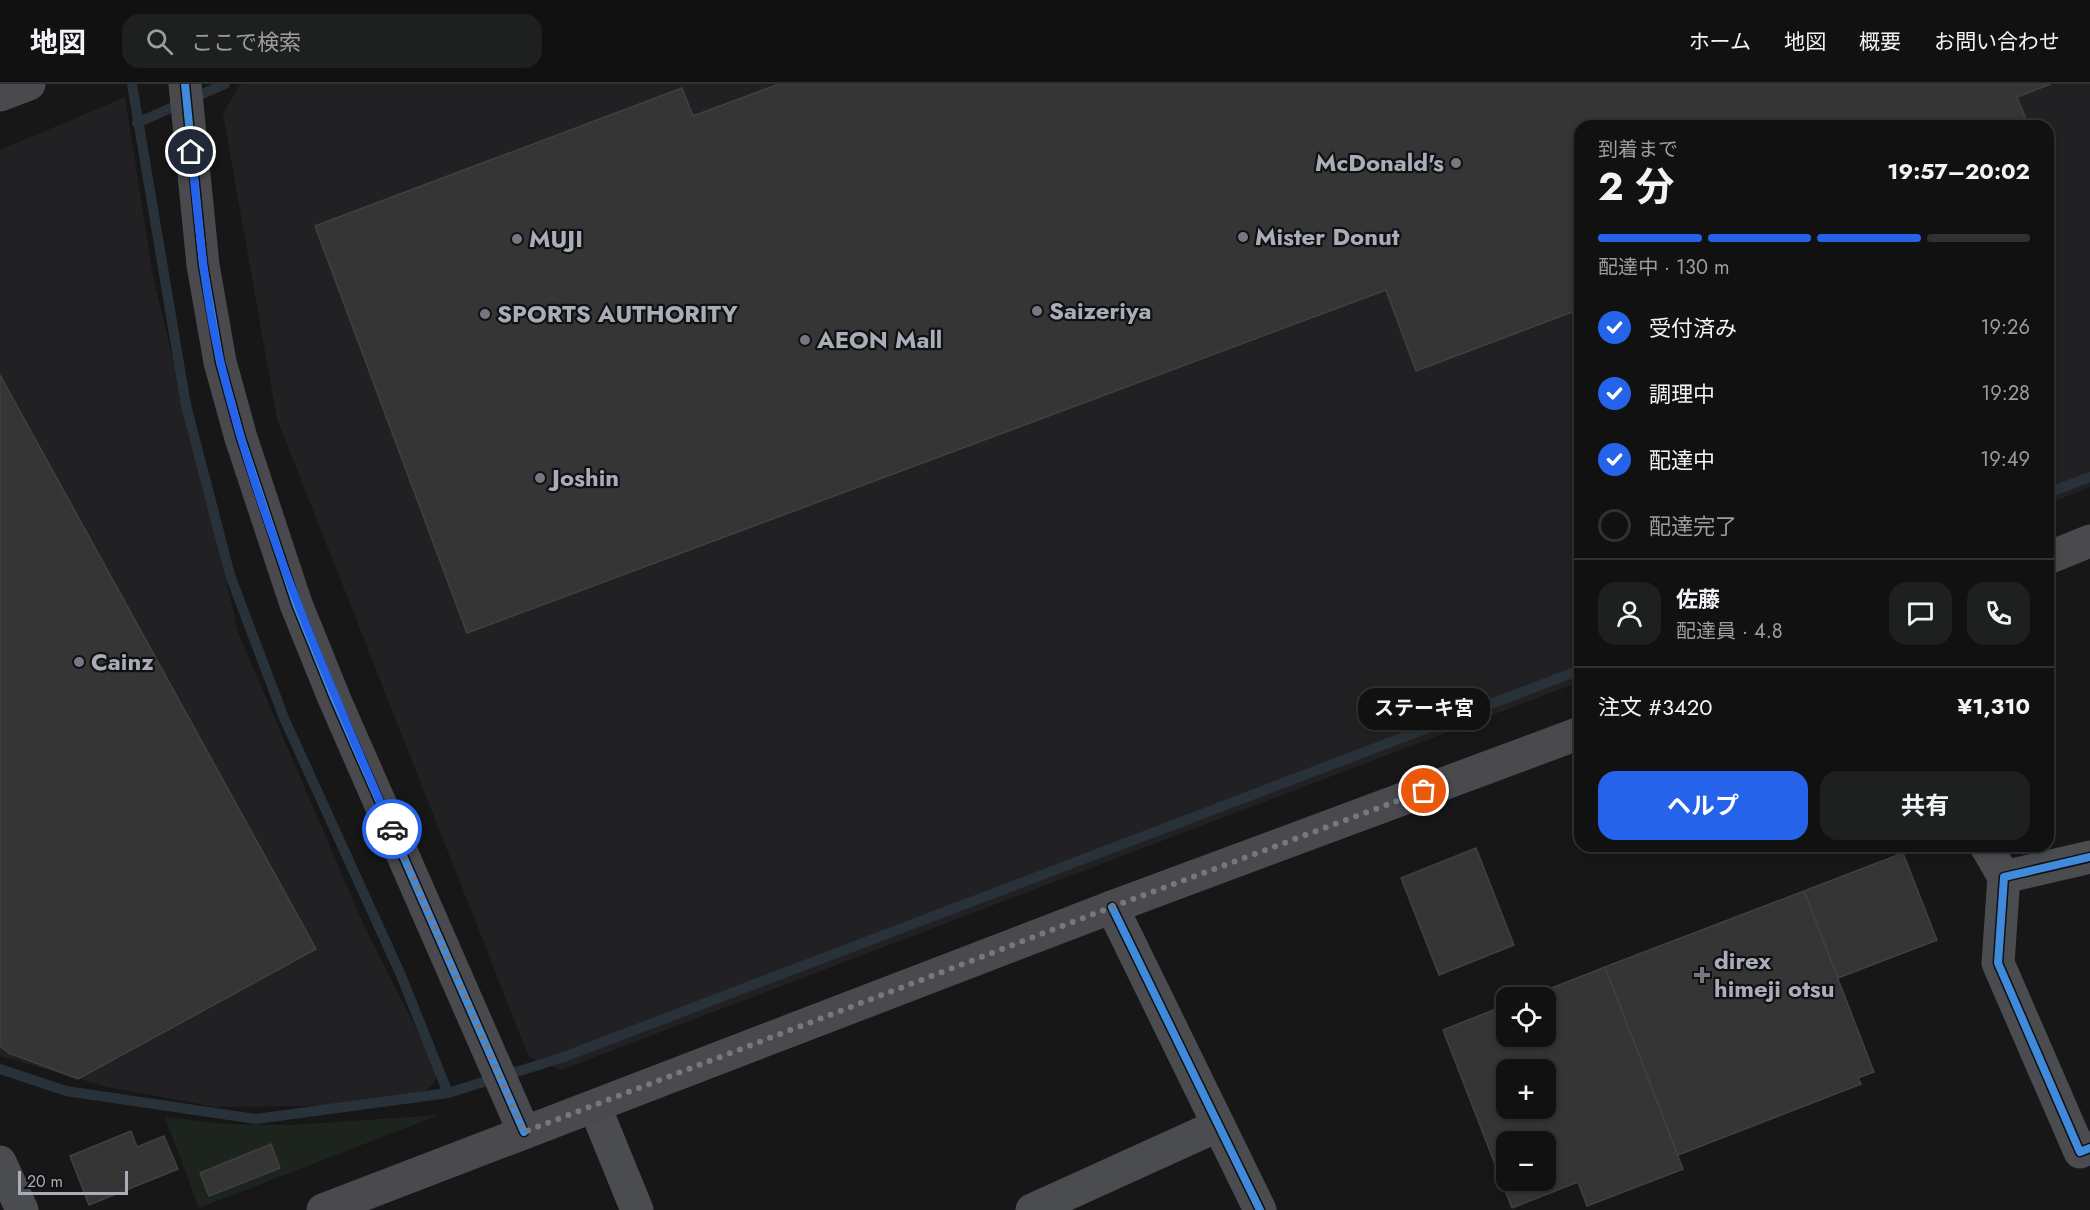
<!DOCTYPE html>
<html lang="ja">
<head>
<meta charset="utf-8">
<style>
  body { margin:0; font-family:Jost,"Noto Sans JP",sans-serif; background:#1e1f1f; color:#f1f3f6; height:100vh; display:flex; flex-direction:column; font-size:22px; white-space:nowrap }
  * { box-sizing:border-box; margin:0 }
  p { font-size:20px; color:#9c9d9f }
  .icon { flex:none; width:33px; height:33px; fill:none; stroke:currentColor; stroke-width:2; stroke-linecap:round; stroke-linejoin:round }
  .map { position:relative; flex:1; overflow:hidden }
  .panel { position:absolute; left:1574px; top:36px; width:480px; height:732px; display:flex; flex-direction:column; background:#111; border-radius:18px; box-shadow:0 3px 9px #0003,0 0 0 2px #303131 }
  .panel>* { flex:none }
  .tools { position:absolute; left:1496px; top:903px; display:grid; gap:12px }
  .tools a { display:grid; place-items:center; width:60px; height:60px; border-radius:12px; background:#111; box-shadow:0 3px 9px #0003,0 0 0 2px #303131; font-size:30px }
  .scale { position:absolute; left:18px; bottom:15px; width:110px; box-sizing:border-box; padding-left:6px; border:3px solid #a8adb8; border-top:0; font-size:16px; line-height:21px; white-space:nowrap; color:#a8adb8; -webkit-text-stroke:4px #111113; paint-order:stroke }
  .pin { position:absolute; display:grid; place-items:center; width:51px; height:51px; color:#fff; margin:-26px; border:3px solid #fff; border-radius:50%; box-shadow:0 2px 6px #0007 }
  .courier { position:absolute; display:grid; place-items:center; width:60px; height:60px; margin:-30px; border:4px solid #2563eb; border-radius:50%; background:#fff; color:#222; box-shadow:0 2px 8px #0007 }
  .bubble { position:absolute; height:42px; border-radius:18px; background:#111; box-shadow:0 3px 9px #0003,0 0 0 2px #303131; font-size:20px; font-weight:700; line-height:42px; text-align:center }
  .overview em { font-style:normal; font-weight:700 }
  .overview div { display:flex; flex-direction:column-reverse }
  .overview { display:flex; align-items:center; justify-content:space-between; height:102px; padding:0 24px }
  h1 { font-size:39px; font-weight:700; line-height:45px }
  .bar { display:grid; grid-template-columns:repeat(4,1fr); gap:9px 6px; align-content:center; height:72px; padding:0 24px }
  .bar i { height:8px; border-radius:4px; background:#303131 }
  .bar .selected { background:#2563eb }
  .bar p { grid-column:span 4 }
  .line { display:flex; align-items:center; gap:15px; padding:0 24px; border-top:2px solid #303131 }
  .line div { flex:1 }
  .round { display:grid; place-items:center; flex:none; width:63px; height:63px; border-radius:18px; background:#1e1f1f }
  ol { padding:0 24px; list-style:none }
  li { display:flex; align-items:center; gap:18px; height:66px }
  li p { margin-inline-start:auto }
  li .icon { padding:6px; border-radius:50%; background:#2563eb; color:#fff; stroke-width:4 }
  li:last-child { color:#9c9d9f }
  li i { width:33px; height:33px; border:3px solid #303131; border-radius:50% }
  .button { display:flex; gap:12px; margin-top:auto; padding:12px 24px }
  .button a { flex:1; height:69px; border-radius:18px; background:#2563eb; color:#fff; font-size:24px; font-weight:700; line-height:69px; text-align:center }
  .button a+a { background:#1e1f1f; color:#f1f3f6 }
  header { display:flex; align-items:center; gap:36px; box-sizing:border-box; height:84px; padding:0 30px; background:#111; border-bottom:2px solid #303131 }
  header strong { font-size:28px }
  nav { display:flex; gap:33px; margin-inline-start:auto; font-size:21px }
  .search { width:420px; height:54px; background:#1e1f1f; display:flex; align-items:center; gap:15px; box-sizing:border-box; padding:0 21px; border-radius:18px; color:#9c9d9f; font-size:22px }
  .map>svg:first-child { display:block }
  .built { fill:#212123 }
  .green { fill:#1d241e }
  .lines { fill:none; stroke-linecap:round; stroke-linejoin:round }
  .stream { stroke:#2a3239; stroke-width:10 }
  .building { fill:#353536; stroke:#3f4043; stroke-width:1.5; fill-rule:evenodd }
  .street { stroke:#4b4c50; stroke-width:33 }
  .secondary { stroke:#4a4a4e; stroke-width:33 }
  .cycleway-casing { stroke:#111113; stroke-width:11 }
  .cycleway { stroke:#408adc; stroke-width:8 }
  .done { stroke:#757880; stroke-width:6; stroke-dasharray:0 10.8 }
  .route { stroke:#2563eb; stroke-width:8 }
  .poi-dot { fill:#757880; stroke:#111113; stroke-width:2 }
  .labels { text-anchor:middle; stroke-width:4.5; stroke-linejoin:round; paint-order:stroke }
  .poi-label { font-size:24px; font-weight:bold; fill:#a8adb8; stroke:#111113; text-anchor:start }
</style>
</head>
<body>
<header>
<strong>地図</strong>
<div class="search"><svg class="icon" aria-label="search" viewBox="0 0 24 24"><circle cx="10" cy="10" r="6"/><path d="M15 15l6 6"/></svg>ここで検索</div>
<nav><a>ホーム</a><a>地図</a><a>概要</a><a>お問い合わせ</a></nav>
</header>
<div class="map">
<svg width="2090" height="1126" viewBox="0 0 2090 1126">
  <rect width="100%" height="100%" fill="#171717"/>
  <path class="built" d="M243,0H2090V403L2048,420V42H1580L1579,598L561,986L529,973L277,335L223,30L239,2Z
    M125,13L153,192L239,551L366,846L438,988L434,999L423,1009L340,1021L215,1023L107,1003L0,972V66Z"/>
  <path class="green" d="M439,1031L199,1124L165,1033L225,1040L291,1041Z"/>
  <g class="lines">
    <path class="stream" d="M132,0L186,321L230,491L284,634L400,889L448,1009
      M137,39L225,0
      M2048,409L2090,393
      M0,985L66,1007L256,1035L448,1009L561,974L1580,586"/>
  </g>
  <path class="building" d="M779,0H2051L2017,13L2029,42H1580V225L1416,287L1386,206L467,549L315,142L682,4L693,32Z
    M0,291L316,865L78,995L9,969L0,962Z
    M1476,764L1514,861L1439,891L1401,794Z
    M1903,769L1937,856L1838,894L1804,807Z
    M1804,807L1874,988L1858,994L1861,1000L1678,1071L1605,883Z
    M1605,883L1683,1085L1587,1122L1578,1098L1512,1124L1443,946L1506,921V952H1545V914H1526ZM1506,986H1545V1024H1506ZM1506,1058H1545V1096H1506Z
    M131,1047L137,1063L164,1052L178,1085L89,1121L70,1072Z
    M271,1060L280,1084L209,1112L200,1089Z"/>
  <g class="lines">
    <path class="street" d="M1986,762L2004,793
      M2090,773L2004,793L1998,879L2080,1068L2090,1064
      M1112,823L1260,1126
      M595,1023L637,1126
      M0,1078L22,1126
      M1032,1126L1217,1042"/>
    <path class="secondary" d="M185,0L203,181L220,278L241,354L296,520L334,614L524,1048
      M0,11L29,0
      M2048,474L2090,457
      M323,1126L1112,823L1580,649"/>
    <defs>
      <path id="cycleway" d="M185,0L203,181L220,278L241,354L296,520L334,614L524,1048
        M2090,773L2004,793L1998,879L2080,1068L2090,1064
        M1112,823L1260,1126"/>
    </defs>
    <use href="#cycleway" class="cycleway-casing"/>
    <use href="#cycleway" class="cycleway"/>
  </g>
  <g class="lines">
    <path class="done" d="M392,745L524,1048L1112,823L1424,707"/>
    <path class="route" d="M191,68C199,139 204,211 221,280C260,441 326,593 392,745"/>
  </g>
  <g class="poi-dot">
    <circle cx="1456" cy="79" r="6"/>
    <circle cx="1243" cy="153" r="6"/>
    <circle cx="517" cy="155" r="6"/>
    <circle cx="1037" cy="227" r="6"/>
    <circle cx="485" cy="230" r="6"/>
    <circle cx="805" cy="256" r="6"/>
    <circle cx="540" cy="394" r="6"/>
    <circle cx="79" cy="578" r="6"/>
    <path d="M1699 882h6v6h6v6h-6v6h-6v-6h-6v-6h6z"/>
  </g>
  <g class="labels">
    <g class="poi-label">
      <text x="1444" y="87" text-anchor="end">McDonald's</text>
      <text x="1255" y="161">Mister Donut</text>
      <text x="529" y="163">MUJI</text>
      <text x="1049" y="235">Saizeriya</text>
      <text x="497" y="238">SPORTS AUTHORITY</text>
      <text x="817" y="264">AEON Mall</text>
      <text x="552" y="402">Joshin</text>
      <text x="91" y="586">Cainz</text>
      <text x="1714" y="885">direx<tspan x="1714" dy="28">himeji otsu</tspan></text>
    </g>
  </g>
</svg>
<div class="tools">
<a><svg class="icon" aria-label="locate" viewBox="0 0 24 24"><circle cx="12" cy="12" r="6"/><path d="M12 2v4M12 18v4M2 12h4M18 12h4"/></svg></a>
<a>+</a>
<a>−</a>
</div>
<div class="scale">20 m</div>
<div class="pin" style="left:1424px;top:707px;background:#ea580c"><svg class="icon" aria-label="bag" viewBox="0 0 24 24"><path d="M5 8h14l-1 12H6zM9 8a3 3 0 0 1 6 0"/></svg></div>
<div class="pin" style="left:191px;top:68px;background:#1f2937"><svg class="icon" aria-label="home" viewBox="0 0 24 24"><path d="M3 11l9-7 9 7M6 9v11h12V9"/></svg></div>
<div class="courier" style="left:392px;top:745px"><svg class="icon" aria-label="car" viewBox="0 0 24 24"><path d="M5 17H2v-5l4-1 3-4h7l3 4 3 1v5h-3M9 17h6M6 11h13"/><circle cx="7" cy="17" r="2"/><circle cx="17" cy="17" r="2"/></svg></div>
<div class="bubble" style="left:1358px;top:604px;width:132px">ステーキ宮</div>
<section class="panel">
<div class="overview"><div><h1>2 分</h1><p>到着まで</p></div><em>19:57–20:02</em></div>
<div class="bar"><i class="selected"></i><i class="selected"></i><i class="selected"></i><i></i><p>配達中 · 130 m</p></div>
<ol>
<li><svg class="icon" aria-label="check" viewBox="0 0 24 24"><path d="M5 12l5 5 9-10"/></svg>受付済み<p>19:26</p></li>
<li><svg class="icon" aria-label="check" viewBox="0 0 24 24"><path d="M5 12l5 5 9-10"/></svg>調理中<p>19:28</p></li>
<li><svg class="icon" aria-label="check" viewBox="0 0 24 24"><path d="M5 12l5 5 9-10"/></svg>配達中<p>19:49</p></li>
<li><i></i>配達完了</li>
</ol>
<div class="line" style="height:108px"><a class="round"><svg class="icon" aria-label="person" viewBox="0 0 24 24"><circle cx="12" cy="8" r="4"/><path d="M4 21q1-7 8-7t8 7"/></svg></a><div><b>佐藤</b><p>配達員 · 4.8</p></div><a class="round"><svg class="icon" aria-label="chat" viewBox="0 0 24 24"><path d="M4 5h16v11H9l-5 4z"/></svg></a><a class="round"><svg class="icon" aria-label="phone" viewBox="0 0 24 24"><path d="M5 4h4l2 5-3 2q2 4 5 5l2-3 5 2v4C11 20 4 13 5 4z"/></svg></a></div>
<div class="line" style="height:78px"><div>注文 #3420</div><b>¥1,310</b></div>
<div class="button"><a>ヘルプ</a><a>共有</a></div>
</section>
</div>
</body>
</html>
